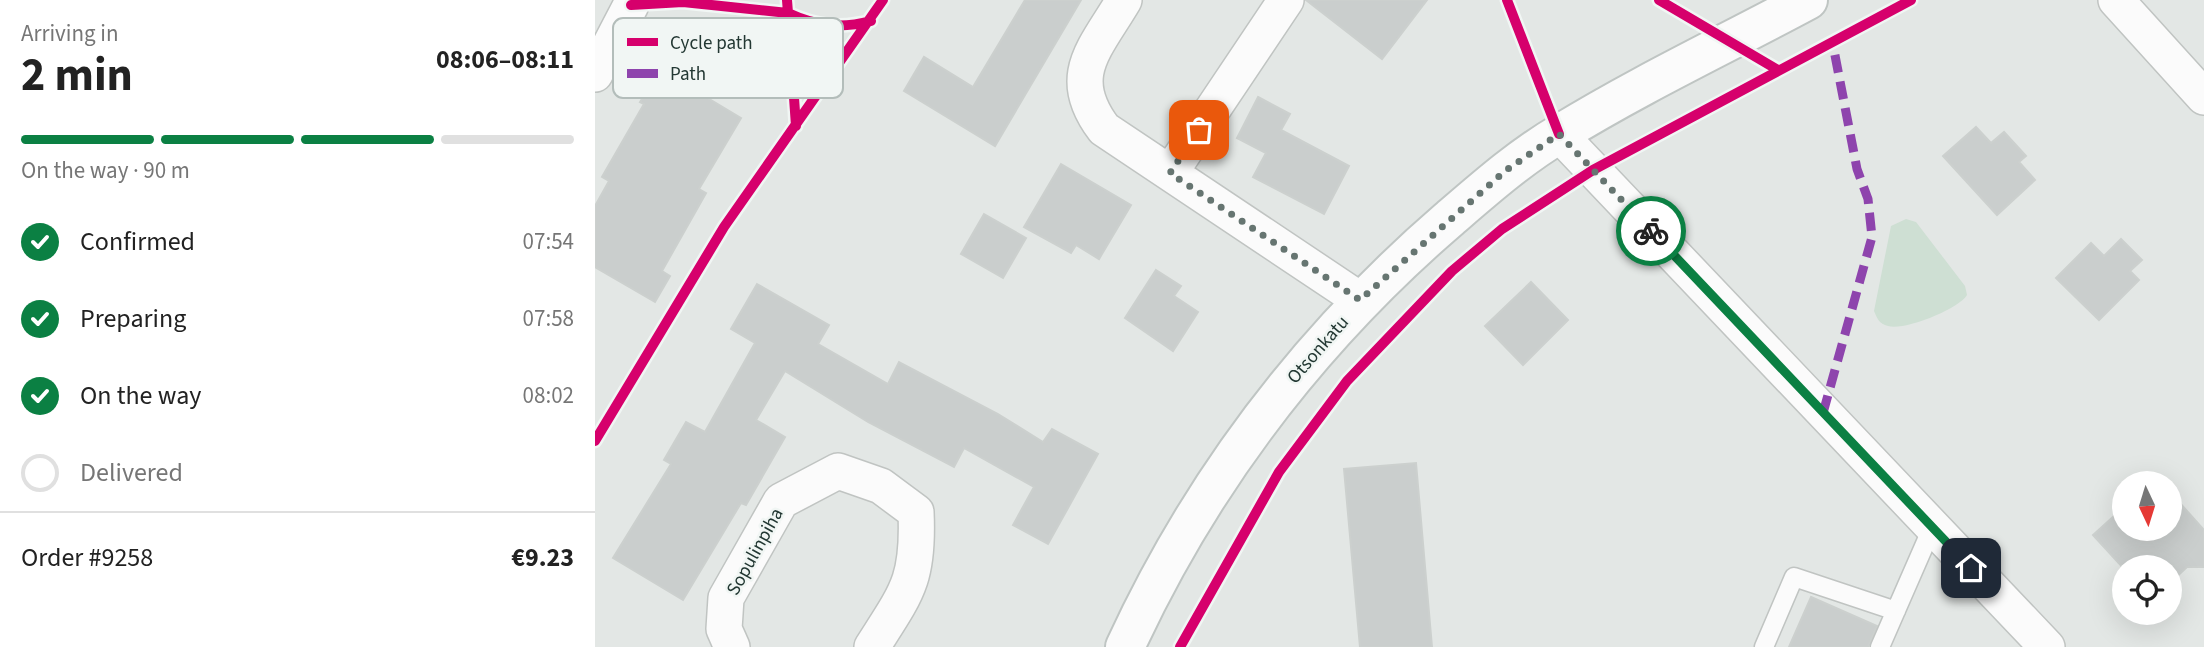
<!DOCTYPE html>
<html lang="en">
<head>
<meta charset="utf-8">
<style>
  body { margin:0; font-family:"Source Sans 3",sans-serif; background:#f2f2f2; color:#222; height:100vh; display:flex; flex-direction:column; font-size:26px; white-space:nowrap }
  * { box-sizing:border-box; margin:0 }
  p { font-size:23px; color:#767676 }
  .icon { flex:none; width:38px; height:38px; fill:none; stroke:currentColor; stroke-width:2; stroke-linecap:round; stroke-linejoin:round }
  .map { position:relative; flex:1; overflow:hidden }
  .side { display:flex; flex-direction:column; background:#fff; width:595px }
  .side>* { flex:none }
  .needle { width:46px; rotate:176deg }
  .tools { position:absolute; left:1517px; top:471px; display:grid; gap:14px }
  .tools a { display:grid; place-items:center; width:70px; height:70px; border-radius:50%; background:#fff; box-shadow:0 7px 28px #0002; font-size:35px }
  .pin { position:absolute; display:grid; place-items:center; width:60px; height:60px; color:#fff; margin:-30px; border-radius:14px; box-shadow:0 4px 10px #0006 }
  .courier { position:absolute; display:grid; place-items:center; width:70px; height:70px; margin:-35px; border:5px solid #0b8043; border-radius:50%; background:#fff; color:#222; box-shadow:0 2px 9px #0007 }
  .head em { font-style:normal; font-weight:700 }
  .head div { display:flex; flex-direction:column-reverse }
  .head { display:flex; align-items:center; justify-content:space-between; height:119px; padding:0 21px }
  h1 { font-size:46px; font-weight:700; line-height:52px }
  .bar { display:grid; grid-template-columns:repeat(4,1fr); gap:10px 7px; align-content:center; height:84px; padding:0 21px }
  .bar i { height:9px; border-radius:5px; background:#e0e0e0 }
  .bar .on { background:#0b8043 }
  .bar p { grid-column:span 4 }
  .line { display:flex; align-items:center; gap:18px; padding:0 21px; border-top:2px solid #e0e0e0 }
  .line div { flex:1 }
  ol { padding:0 21px; list-style:none }
  li { display:flex; align-items:center; gap:21px; height:77px }
  li p { margin-inline-start:auto }
  li .icon { padding:7px; border-radius:50%; background:#0b8043; color:#fff; stroke-width:4 }
  li:last-child { color:#767676 }
  li i { width:38px; height:38px; border:4px solid #e0e0e0; border-radius:50% }
  main { display:flex; flex:1; min-height:0 }
  .map>svg:first-child { display:block }
  .green { fill:#cedfd3 }
  .building { fill:#cacecd; stroke:#ccd0ce; stroke-width:2 }
  .lines { fill:none; stroke-linecap:round; stroke-linejoin:round }
  .lane-casing { stroke:#c0c4c2; stroke-width:21 }
  .street-casing { stroke:#c0c4c2; stroke-width:38 }
  .secondary-casing { stroke:#bfc5c3; stroke-width:42 }
  .lane { stroke:#fbfbfb; stroke-width:18 }
  .street { stroke:#fbfbfb; stroke-width:35 }
  .secondary { stroke:#fbfbfb; stroke-width:38 }
  .quiet { stroke:#8e44ad; stroke-width:9; stroke-dasharray:18 9; stroke-linecap:butt }
  .cycleway-casing { stroke:#f1f6f4; stroke-width:15 }
  .cycleway { stroke:#d6006c; stroke-width:10 }
  .done { stroke:#667571; stroke-width:7; stroke-dasharray:0 12.6 }
  .route { stroke:#0b8043; stroke-width:9 }
  .labels { text-anchor:middle; stroke-width:5; stroke-linejoin:round; paint-order:stroke }
  .street-label { font-size:19px; fill:#233833; stroke:#f1f6f4 }
  .key { fill:#f1f6f4; stroke:#b3bdba; stroke-width:2 }
  .key-label { font-size:19px; fill:#233833 }
</style>
</head>
<body>
<main>
<section class="side">
<div class="head"><div><h1>2 min</h1><p>Arriving in</p></div><em>08:06–08:11</em></div>
<div class="bar"><i class="on"></i><i class="on"></i><i class="on"></i><i></i><p>On the way · 90 m</p></div>
<ol>
<li><svg class="icon" aria-label="check" viewBox="0 0 24 24"><path d="M5 12l5 5 9-10"/></svg>Confirmed<p>07:54</p></li>
<li><svg class="icon" aria-label="check" viewBox="0 0 24 24"><path d="M5 12l5 5 9-10"/></svg>Preparing<p>07:58</p></li>
<li><svg class="icon" aria-label="check" viewBox="0 0 24 24"><path d="M5 12l5 5 9-10"/></svg>On the way<p>08:02</p></li>
<li><i></i>Delivered</li>
</ol>
<div class="line" style="height:91px"><div>Order #9258</div><b>€9.23</b></div>
</section>
<div class="map">
<svg width="1609" height="647" viewBox="0 0 1609 647">
  <rect width="100%" height="100%" fill="#e3e7e5"/>
  <path class="green" d="M1311,219L1321,222L1370,286L1372,295C1364,309 1309,331 1293,326C1284,324 1282,318 1279,311L1296,226Z"/>
  <path class="building" d="M430,0H486L400,146L309,91L329,57L378,87Z
    M711,0H832L787,59Z
    M89,30L135,58L111,97L146,118L104,189L111,193L67,271L75,276L60,302L0,267V206L14,181L7,177L49,104L45,102Z
    M663,97L695,114L686,130L754,166L729,214L658,177L671,153L642,138Z
    M1381,127L1396,143L1409,132L1431,156L1424,162L1440,180L1402,215L1348,156Z
    M466,164L536,205L504,259L481,245L476,253L429,227Z
    M389,214L431,238L408,278L366,254Z
    M1526,239L1547,260L1535,271L1544,280L1504,320L1461,278L1496,243L1509,256Z
    M561,270L586,286L579,296L603,312L578,351L530,318Z
    M936,282L973,320L928,365L890,326Z
    M162,284L234,325L223,344L293,384L304,362L403,414L448,442L457,429L503,454L453,544L418,525L439,487L369,448L359,467L273,422L190,371L161,420L190,437L151,505L146,503L88,600L18,558L76,464L69,460L91,422L110,432L160,343L136,329Z
    M821,463L837,647H765L749,469Z
    M1575,492L1609,530V567H1592L1575,583V567H1530V570L1498,535L1530,506V528H1575Z
    M1216,597L1282,626L1273,647H1194Z"/>
  <g class="lines">
    <defs>
      <path id="lane" d="M1169,647L1199,577L1301,611
        M1285,647L1337,528"/>
      <path id="street" d="M529,0C500,49 469,76 509,129L765,300
        M1521,0L1609,97
        M0,74L36,5
        M964,134L1452,647
        M575,173L691,0
        M137,647L129,629L131,598L186,501L243,471L286,486L321,512C324,580 312,592 277,647"/>
      <path id="secondary" d="M530,647C607,480 714,340 853,220C889,189 925,157 966,133C1046,84 1131,44 1213,0"/>
    </defs>
    <use href="#lane" class="lane-casing"/>
    <use href="#street" class="street-casing"/>
    <use href="#secondary" class="secondary-casing"/>
    <use href="#lane" class="lane"/>
    <use href="#street" class="street"/>
    <use href="#secondary" class="secondary"/>
    <path class="quiet" d="M1228,413L1277,237L1273,199L1262,169L1237,40"/>
    <defs>
      <path id="cycleway" d="M192,0L193,13C221,26 246,29 276,21
        M912,0L964,134
        M1064,0L1183,70
        M36,5L88,2L193,13L201,126
        M0,441L129,227L288,0
        M585,647L684,472L752,381L857,271L907,229L998,170L1316,0"/>
    </defs>
    <use href="#cycleway" class="cycleway-casing"/>
    <use href="#cycleway" class="cycleway"/>
  </g>
  <g class="lines">
    <path class="done" d="M604,130L575,173L765,300L910,171L964,134L1056,231"/>
    <path class="route" d="M1056,231L1376,568"/>
  </g>
  <g class="labels">
    <g class="street-label">
      <text transform="translate(722 349) rotate(-49)" y="7">Otsonkatu</text>
      <text transform="translate(159 551) rotate(-61)" y="7">Sopulinpiha</text>
    </g>
  </g>
  <rect x="18" y="18" width="230" height="80" rx="10" class="key"/>
  <rect x="32" y="38" width="31" height="8" fill="#d6006c"/>
  <rect x="32" y="69" width="31" height="9" fill="#8e44ad"/>
  <g class="key-label">
    <text x="75" y="49">Cycle path</text>
    <text x="75" y="80">Path</text>
  </g>
</svg>
<div class="tools">
<a><svg class="needle" viewBox="-14 -14 28 28"><path d="M0-13l5 13h-10z" fill="#e53935"/><path d="M0 13l5-13h-10z" fill="#767676"/></svg></a>
<a><svg class="icon" aria-label="locate" viewBox="0 0 24 24"><circle cx="12" cy="12" r="6"/><path d="M12 2v4M12 18v4M2 12h4M18 12h4"/></svg></a>
</div>
<div class="pin" style="left:604px;top:130px;background:#ea580c"><svg class="icon" aria-label="bag" viewBox="0 0 24 24"><path d="M5 8h14l-1 12H6zM9 8a3 3 0 0 1 6 0"/></svg></div>
<div class="pin" style="left:1376px;top:568px;background:#1f2937"><svg class="icon" aria-label="home" viewBox="0 0 24 24"><path d="M3 11l9-7 9 7M6 9v11h12V9"/></svg></div>
<div class="courier" style="left:1056px;top:231px"><svg class="icon" aria-label="bike" viewBox="0 0 24 24"><circle cx="6" cy="16" r="4"/><circle cx="18" cy="16" r="4"/><path d="M6 16l4-8h5l3 8M10 8l3 8H6M13 5h3"/></svg></div>
</div>
</main>
</body>
</html>
